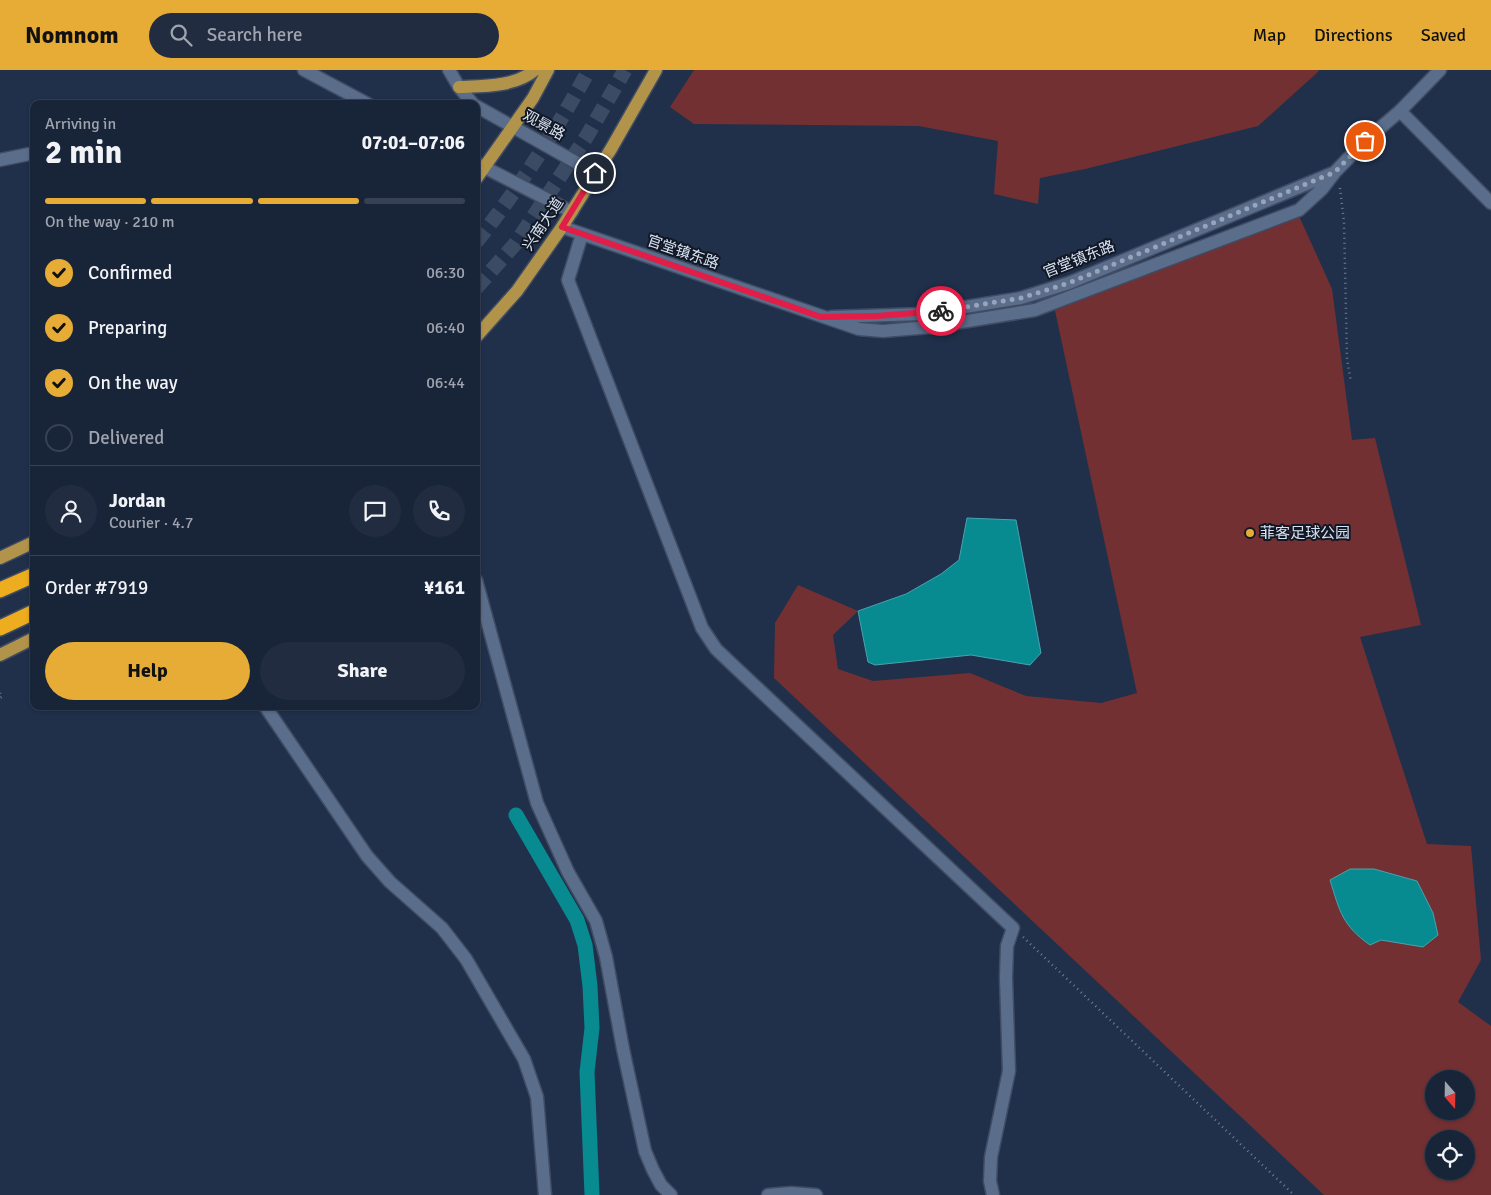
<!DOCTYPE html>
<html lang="en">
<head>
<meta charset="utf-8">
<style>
  body { margin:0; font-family:Signika,"Noto Sans SC",sans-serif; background:#212c40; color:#f1f3f6; height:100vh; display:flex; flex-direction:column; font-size:19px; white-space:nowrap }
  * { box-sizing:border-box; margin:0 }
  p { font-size:16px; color:#9fa4ae }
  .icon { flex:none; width:28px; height:28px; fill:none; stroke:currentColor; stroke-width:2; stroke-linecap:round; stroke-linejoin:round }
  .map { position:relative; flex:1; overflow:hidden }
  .panel { position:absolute; left:30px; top:30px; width:450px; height:610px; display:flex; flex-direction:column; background:#182438; border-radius:10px; box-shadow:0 1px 4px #0004,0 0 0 1px #364153 }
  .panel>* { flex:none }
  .needle { width:32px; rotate:160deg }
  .buttons { position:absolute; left:1425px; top:1000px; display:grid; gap:10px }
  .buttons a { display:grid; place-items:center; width:50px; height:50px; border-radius:50%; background:#182438; box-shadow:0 1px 4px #0004,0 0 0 1px #364153; font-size:25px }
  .pin { position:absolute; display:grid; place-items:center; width:42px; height:42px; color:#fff; margin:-21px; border:2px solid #fff; border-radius:50%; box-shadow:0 1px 5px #0007 }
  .courier { position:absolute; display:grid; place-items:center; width:50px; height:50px; margin:-25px; border:4px solid #e11d48; border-radius:50%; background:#fff; color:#222; box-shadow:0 1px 6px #0007 }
  .overview em { font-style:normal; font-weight:700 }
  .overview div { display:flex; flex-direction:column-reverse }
  .overview { display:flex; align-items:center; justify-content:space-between; height:85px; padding:0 15px }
  h1 { font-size:32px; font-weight:700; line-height:38px }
  .bar { display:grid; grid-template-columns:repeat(4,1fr); gap:8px 5px; align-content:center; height:60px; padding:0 15px }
  .bar i { height:6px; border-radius:4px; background:#364153 }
  .bar .current { background:#e6ac36 }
  .bar p { grid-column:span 4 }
  .line { display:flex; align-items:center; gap:12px; padding:0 15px; border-top:1px solid #364153 }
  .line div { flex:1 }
  .round { display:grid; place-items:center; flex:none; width:52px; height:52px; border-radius:26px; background:#212c40 }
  ol { padding:0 15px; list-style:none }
  li { display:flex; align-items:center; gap:15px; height:55px }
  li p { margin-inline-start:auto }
  li .icon { padding:5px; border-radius:50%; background:#e6ac36; color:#111; stroke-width:4 }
  li:last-child { color:#9fa4ae }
  li i { width:28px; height:28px; border:2px solid #364153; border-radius:50% }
  .action { display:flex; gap:10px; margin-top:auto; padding:10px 15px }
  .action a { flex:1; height:58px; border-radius:30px; background:#e6ac36; color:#111; font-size:20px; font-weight:700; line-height:58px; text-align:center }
  .action a+a { background:#212c40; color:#f1f3f6 }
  header { display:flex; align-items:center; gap:30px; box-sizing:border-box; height:70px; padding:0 25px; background:#e6ac36; color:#111 }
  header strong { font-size:24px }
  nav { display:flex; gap:28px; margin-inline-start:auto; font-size:18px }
  .search { width:350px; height:45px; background:#212c40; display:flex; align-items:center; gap:12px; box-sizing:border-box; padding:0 18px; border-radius:28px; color:#9fa4ae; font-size:19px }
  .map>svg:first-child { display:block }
  .green { fill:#733032; fill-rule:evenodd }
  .water { fill:#088a91; stroke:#46a4af }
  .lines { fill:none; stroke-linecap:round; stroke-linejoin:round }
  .canal { stroke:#088a91; stroke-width:15 }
  .highway-tunnel { stroke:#3b4b64; stroke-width:15; stroke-dasharray:15 8; stroke-linecap:butt }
  .minor-casing { stroke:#3f4c63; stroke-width:15 }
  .major-casing { stroke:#3f4c63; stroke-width:15 }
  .highway-casing { stroke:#3f4c63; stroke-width:18 }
  .path { stroke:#6f7d94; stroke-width:2.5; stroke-dasharray:1 4; stroke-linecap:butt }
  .minor { stroke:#5a6d8b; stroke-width:12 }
  .major { stroke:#b2934a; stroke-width:12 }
  .highway { stroke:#edad1e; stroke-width:15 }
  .done { stroke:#97a4b9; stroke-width:5; stroke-dasharray:0 9 }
  .route { stroke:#e11d48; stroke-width:6 }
  .poi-dot { fill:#e6ac36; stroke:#111824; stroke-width:2 }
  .labels { text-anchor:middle; stroke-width:4; stroke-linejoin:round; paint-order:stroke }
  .street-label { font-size:15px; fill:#d7e2f4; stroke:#111824 }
  .poi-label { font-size:15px; fill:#d7e2f4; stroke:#111824; text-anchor:start }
</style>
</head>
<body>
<header>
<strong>Nomnom</strong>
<div class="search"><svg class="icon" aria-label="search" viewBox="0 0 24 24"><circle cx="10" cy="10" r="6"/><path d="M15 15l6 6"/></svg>Search here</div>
<nav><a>Map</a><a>Directions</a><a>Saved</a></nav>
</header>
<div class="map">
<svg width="1491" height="1125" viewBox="0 0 1491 1125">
  <rect width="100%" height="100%" fill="#20304b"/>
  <path class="green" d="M694,0H1317L1319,1L1258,56L1085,99L1040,108L1038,134L994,124L998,71L919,56L694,54L670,37Z
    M1299,146L1332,219L1352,370L1375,368L1421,555L1360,567L1427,774L1471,776L1481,890L1458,932L1491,956V1125H1324L774,608L775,553L798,515L858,541L833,565L838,599L873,611L970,603L1026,626L1101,633L1137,623L1054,236ZM1434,1009H1466V1041H1434ZM1434,1069H1466V1101H1434Z"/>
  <path class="water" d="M967,448L1016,450L1041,583L1030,595L971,585L875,595L868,592L858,541L906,524L941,504L959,490Z
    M1350,799H1374L1417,811L1433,843L1438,865L1423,877L1381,870L1370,875C1342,855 1340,842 1330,810Z"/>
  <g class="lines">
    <path class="canal" d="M516,745L577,850L585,875L590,916L592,958L587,1002L592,1125"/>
    <path class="highway-tunnel" d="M476,172C519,119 556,60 589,0
      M476,218L516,173L587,66L625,0"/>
    <defs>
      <path id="minor" d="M304,0L368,34
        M449,0L459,17L473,34
        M476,36L595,103
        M1400,41L1491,133
        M0,90L34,83
        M476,93L572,142
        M562,157L859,259L883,261L931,257L1035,240L1299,140L1322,119L1335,102L1365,71L1400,41L1440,0
        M582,164L568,210L702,558L716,579L736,598L1013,858L1007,876L1006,908L1009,1001L991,1087L990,1111L993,1125
        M831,247L922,244L1021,228L1069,213L1333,103
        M476,510L537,733L568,802L596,851L606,887L623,979L645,1081L653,1100L661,1115L671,1125
        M265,636L367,786L390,812L442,858L466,889L524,989L537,1027L545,1125
        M768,1125L791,1123L816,1125"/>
      <path id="major" d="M459,17C483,16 515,17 535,0
        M476,109L533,28L548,0
        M476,267L517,221L562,157L611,79L656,0
        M0,488L34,472
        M0,585L34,568"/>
      <path id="highway" d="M0,520L34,505
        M0,558L34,542"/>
    </defs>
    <use href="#minor" class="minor-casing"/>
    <use href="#major" class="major-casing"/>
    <use href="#highway" class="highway-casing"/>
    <path class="path" d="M1340,118L1344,152L1347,289L1351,312
      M0,623L2,627L0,628
      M1023,867L1294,1125"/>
    <use href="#minor" class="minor"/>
    <use href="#major" class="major"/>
    <use href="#highway" class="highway"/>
  </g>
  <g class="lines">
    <path class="done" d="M941,241L1021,228L1069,213L1335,102L1365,71"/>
    <path class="route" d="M595,103L562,157L821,247L877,246L941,241"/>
  </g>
  <circle class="poi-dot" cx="1250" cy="463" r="5"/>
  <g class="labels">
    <g class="street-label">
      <text transform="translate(544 55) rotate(29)" y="5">观景路</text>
      <text transform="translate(543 154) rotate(-56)" y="5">兴南大道</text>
      <text transform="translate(683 182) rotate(19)" y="5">官堂镇东路</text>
      <text transform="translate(1079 189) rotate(-22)" y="5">官堂镇东路</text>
    </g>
    <g class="poi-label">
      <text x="1260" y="468">菲客足球公园</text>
    </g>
  </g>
</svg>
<div class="buttons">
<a><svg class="needle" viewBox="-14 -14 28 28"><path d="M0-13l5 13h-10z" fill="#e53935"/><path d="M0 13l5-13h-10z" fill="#9fa4ae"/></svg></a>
<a><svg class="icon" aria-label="locate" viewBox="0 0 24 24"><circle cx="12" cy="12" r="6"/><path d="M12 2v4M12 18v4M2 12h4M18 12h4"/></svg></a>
</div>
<div class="pin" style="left:1365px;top:71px;background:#ea580c"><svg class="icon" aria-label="bag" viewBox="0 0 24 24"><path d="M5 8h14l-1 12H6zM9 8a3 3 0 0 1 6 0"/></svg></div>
<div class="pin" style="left:595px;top:103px;background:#1f2937"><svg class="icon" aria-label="home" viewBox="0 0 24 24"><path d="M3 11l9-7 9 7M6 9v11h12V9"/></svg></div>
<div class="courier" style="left:941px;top:241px"><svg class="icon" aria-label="bike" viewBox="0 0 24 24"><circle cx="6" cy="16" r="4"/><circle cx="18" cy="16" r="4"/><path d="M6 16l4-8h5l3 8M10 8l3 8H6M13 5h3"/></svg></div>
<section class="panel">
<div class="overview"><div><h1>2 min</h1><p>Arriving in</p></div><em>07:01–07:06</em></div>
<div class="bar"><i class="current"></i><i class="current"></i><i class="current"></i><i></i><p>On the way · 210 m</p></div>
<ol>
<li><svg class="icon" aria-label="check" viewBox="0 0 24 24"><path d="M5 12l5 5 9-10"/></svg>Confirmed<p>06:30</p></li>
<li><svg class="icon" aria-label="check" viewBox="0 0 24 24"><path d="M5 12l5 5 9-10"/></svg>Preparing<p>06:40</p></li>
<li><svg class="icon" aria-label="check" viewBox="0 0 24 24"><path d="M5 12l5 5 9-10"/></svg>On the way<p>06:44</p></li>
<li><i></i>Delivered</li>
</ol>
<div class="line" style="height:90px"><a class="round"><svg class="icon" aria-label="person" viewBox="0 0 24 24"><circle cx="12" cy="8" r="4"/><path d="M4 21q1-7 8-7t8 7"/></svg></a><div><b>Jordan</b><p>Courier · 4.7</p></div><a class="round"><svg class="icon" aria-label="chat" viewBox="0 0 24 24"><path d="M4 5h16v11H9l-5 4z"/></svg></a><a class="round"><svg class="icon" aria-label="phone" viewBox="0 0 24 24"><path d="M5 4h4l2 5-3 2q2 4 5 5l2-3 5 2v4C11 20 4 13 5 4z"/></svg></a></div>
<div class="line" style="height:65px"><div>Order #7919</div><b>¥161</b></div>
<div class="action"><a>Help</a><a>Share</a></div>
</section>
</div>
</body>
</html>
